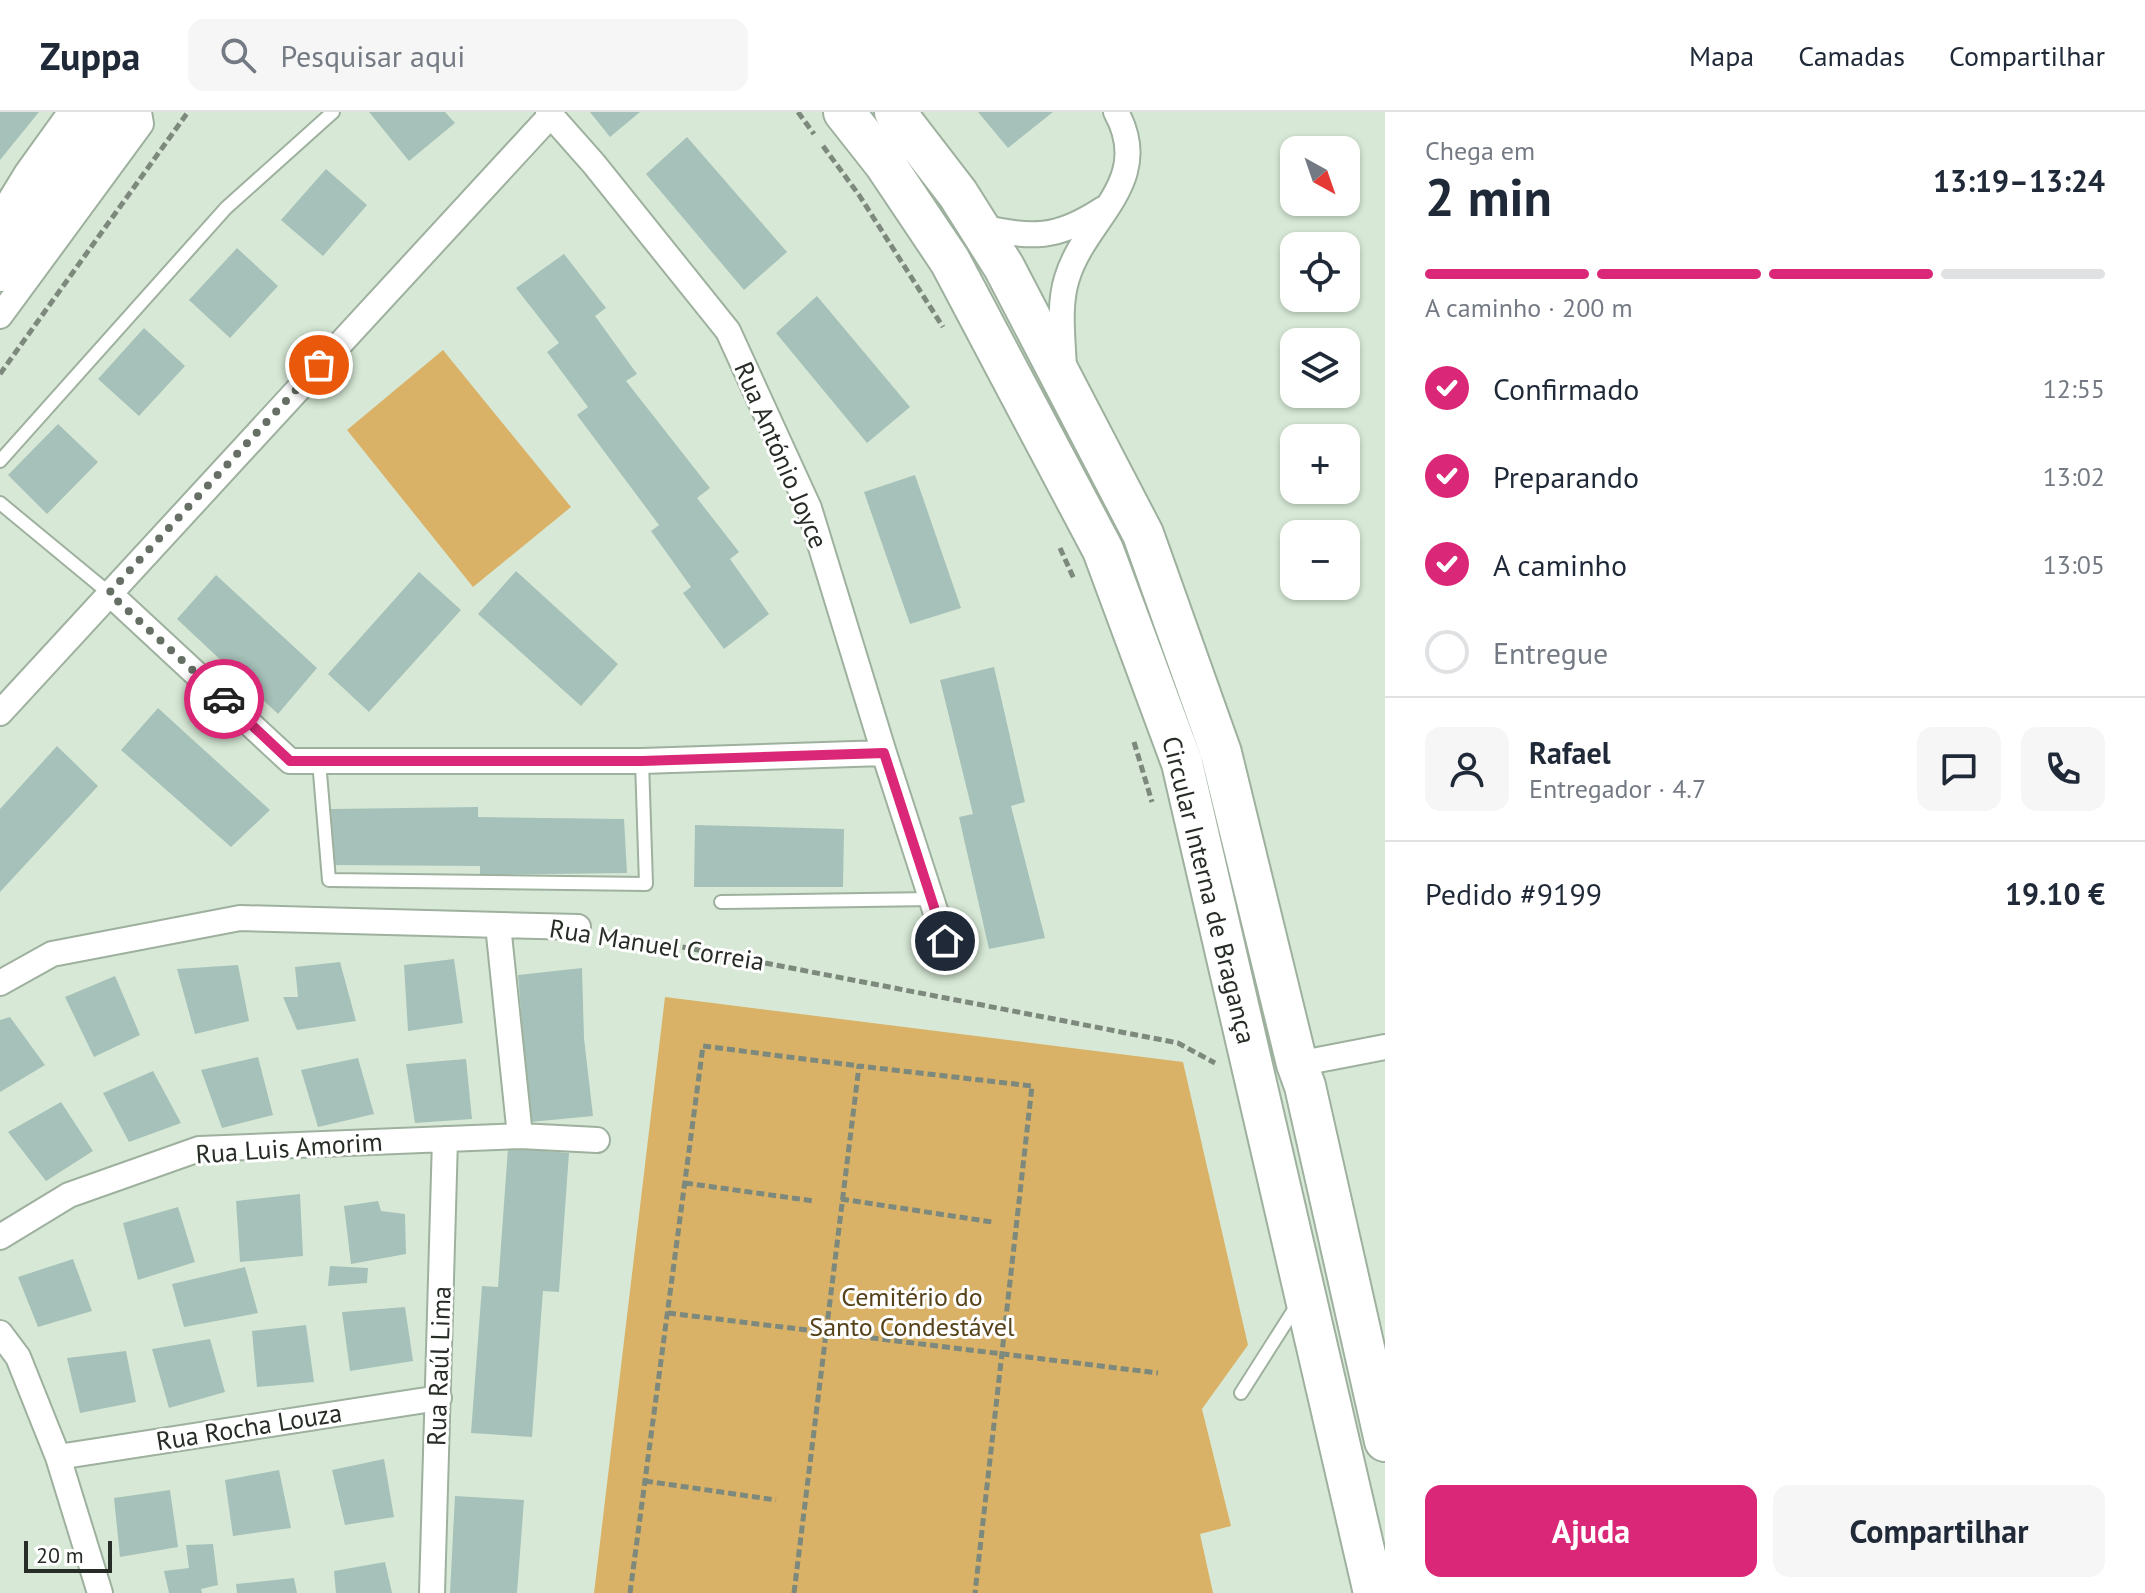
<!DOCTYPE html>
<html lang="pt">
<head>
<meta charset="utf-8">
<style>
  body { margin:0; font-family:"PT Sans",sans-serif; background:#f6f6f7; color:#1f2937; height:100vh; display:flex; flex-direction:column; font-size:30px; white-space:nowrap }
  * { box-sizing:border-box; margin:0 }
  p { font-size:26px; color:#747a83 }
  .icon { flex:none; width:44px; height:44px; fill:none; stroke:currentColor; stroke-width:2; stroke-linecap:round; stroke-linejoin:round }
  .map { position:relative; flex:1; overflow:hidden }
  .sheet { display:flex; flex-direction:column; background:#fff; width:760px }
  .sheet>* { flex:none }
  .needle { width:52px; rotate:140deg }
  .tools { position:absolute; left:1280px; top:24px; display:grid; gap:16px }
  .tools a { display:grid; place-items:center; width:80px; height:80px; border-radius:16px; background:#fff; box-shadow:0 2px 6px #0004; font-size:40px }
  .scale { position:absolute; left:24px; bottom:20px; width:88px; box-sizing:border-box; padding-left:8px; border:4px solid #272d26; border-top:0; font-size:22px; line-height:28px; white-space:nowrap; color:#272d26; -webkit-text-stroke:6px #fff; paint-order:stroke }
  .pin { position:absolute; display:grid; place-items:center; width:68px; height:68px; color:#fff; margin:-34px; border:4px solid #fff; border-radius:50%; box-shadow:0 2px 8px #0007 }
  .courier { position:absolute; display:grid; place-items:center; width:80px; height:80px; margin:-40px; border:6px solid #db2777; border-radius:50%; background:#fff; color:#222; box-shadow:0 2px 10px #0007 }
  .summary em { font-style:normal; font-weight:600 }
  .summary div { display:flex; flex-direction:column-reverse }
  .summary { display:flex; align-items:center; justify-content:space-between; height:136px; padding:0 40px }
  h1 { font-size:52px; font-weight:600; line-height:60px }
  .bar { display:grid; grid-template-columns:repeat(4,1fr); gap:12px 8px; align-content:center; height:96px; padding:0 40px }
  .bar i { height:10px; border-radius:6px; background:#e0e1e3 }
  .bar .selected { background:#db2777 }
  .bar p { grid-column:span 4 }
  .line { display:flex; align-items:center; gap:20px; padding:0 40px; border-top:2px solid #e0e1e3 }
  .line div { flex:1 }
  .round { display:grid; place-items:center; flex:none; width:84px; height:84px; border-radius:16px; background:#f6f6f7 }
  ol { padding:0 40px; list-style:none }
  li { display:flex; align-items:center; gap:24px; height:88px }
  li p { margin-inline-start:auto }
  li .icon { padding:8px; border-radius:50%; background:#db2777; color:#fff; stroke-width:4 }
  li:last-child { color:#747a83 }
  li i { width:44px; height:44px; border:4px solid #e0e1e3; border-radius:50% }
  .primary-button { display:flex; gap:16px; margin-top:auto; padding:16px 40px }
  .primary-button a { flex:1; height:92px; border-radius:16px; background:#db2777; color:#fff; font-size:32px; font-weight:600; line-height:92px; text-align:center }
  .primary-button a+a { background:#f6f6f7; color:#1f2937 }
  header { display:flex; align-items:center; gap:48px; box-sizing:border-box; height:112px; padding:0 40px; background:#fff; border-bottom:2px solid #e0e1e3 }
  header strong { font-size:38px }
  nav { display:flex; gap:44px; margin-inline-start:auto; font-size:28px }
  .search { width:560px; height:72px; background:#f6f6f7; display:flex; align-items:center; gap:20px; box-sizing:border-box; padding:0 28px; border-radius:16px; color:#747a83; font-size:30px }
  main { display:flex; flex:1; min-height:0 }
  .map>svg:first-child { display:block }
  .green { fill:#d9b267 }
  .building { fill:#a6c1b9 }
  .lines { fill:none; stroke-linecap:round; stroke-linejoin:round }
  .lane-casing { stroke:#9eb09e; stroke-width:16 }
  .street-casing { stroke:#9eb09e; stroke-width:28 }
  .secondary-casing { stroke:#9eb09e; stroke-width:40 }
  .primary-casing { stroke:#9eb09e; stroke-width:44 }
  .path { stroke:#7d897c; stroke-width:5; stroke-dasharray:8 4; stroke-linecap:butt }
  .lane { stroke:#fff; stroke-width:12 }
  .street { stroke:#fff; stroke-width:24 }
  .secondary { stroke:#fff; stroke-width:36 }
  .primary { stroke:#fff; stroke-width:40 }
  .done { stroke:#656f64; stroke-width:8; stroke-dasharray:0 14.4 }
  .route { stroke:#db2777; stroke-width:10 }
  .labels { text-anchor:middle; stroke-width:6; stroke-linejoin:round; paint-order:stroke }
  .street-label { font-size:26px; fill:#272d26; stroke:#fff }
  .park-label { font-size:26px; fill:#564219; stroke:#fff }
</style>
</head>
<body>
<header>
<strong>Zuppa</strong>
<div class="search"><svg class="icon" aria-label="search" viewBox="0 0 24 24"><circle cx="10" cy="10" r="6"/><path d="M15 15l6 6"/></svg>Pesquisar aqui</div>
<nav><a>Mapa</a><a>Camadas</a><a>Compartilhar</a></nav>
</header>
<main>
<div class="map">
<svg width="1385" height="1481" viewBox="0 0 1385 1481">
  <rect width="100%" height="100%" fill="#d7e9d6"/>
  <path class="green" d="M443,238L571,395L473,475L347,318Z
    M665,885L1183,950L1248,1233L1202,1297L1231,1414L1200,1422L1213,1481H594Z"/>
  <path class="building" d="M0,0H39L0,48Z
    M369,0H445L455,11L409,49Z
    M590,0H640L610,25Z
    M978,0H1053L1008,36Z
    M687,25L787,140L744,178L646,62Z
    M326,57L367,93L323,144L281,108Z
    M237,136L278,174L230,226L189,188Z
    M564,142L606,196L595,204L637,262L626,269L710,376L697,386L739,440L730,447L769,502L724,537L683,481L691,475L651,419L659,413L577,303L588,295L547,240L559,231L516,176Z
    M817,184L910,295L867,331L776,221Z
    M144,216L185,254L139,304L98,267Z
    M58,312L98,350L47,402L8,363Z
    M915,363L961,496L910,512L864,380Z
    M516,459L618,552L581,594L478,502Z
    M419,460L461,498L369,600L328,562Z
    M216,463L317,556L278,602L177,507Z
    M994,555L1025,690L1011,694L1045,826L989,837L959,705L973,702L940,568Z
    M158,596L270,698L231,735L121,638Z
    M57,634L98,674L0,780V697Z
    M478,695V705L624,707L627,761L480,763V754L333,753L331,697Z
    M695,713L844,717L843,775H694Z
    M454,847L463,911L408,919L404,853Z
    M340,850L356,909L297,918L283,885H298L295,855Z
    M238,853L249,909L195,922L177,857Z
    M582,856L584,926L593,1004L530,1010L518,863Z
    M115,864L140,923L94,945L65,885Z
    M10,905L45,953L0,980V908Z
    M258,945L273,1003L222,1016L201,958Z
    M358,946L374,1002L318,1015L301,958Z
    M466,947L472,1007L415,1011L406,952Z
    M153,959L181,1011L129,1030L103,981Z
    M61,990L93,1039L46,1069L8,1020Z
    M508,1036L569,1041L559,1180L543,1179L532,1325L471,1321L482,1174L498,1175Z
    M300,1082L303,1144L240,1150L236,1089Z
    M378,1089L381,1099L405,1102L406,1142L351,1152L344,1094Z
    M178,1095L195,1150L138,1168L123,1111Z
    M73,1147L92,1199L38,1215L18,1165Z
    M330,1154L368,1156L367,1171L328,1174Z
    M245,1155L258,1201L184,1215L172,1172Z
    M405,1195L413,1249L350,1259L342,1200Z
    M306,1213L314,1270L257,1275L252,1219Z
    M210,1227L225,1280L169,1296L152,1237Z
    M126,1239L136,1290L80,1301L67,1246Z
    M384,1347L394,1405L345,1413L332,1358Z
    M279,1358L291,1416L233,1424L225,1368Z
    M170,1378L178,1435L120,1445L114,1386Z
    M455,1384L524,1388L517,1481H450Z
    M213,1432L218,1473L201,1477L202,1481H169L164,1459L189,1456L186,1433Z
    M385,1450L392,1481H336L334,1459Z
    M294,1466L297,1481H237L236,1472Z"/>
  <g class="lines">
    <defs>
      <path id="lane" d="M0,349L226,96L333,0
        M0,391L109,481
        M319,649L329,768L646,772L642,649
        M721,790L932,787
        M1241,1281L1297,1193"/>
      <path id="street" d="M548,0L594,52L728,219L809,396L884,641L945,829
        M980,115C1033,126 1056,128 1103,97
        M0,204L141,12L139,0
        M1064,257C1063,228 1058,194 1067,166C1085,106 1155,70 1116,0
        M109,481L290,649H642L884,641
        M0,601L551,3
        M498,813L520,1024
        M0,871L52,842L240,806L578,815
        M1297,952L1385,935
        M0,1125L69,1083L199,1037L520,1024L597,1028
        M0,1221L18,1245L58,1345L100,1481
        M58,1345L439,1286
        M432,1481L445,1027"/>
      <path id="secondary" d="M0,116L32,64L78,0
        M0,161L118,0"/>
      <path id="primary" d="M844,0L885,52L950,149L1103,438L1182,651L1374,1481
        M895,0L958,82L1004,155L1143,422L1221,641L1297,952L1305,974L1385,1329"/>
    </defs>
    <use href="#lane" class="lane-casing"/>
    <use href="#street" class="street-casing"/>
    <use href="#secondary" class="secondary-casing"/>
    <use href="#primary" class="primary-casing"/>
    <path class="path" d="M798,0L814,22
      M823,34L859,83L943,215
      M0,262L188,0
      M1060,436L1074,467
      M1134,630L1152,690
      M600,819L1178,931L1215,951
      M685,1071L814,1089
      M841,1087L992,1110
      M668,1201L1158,1261
      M645,1369L776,1388
      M630,1481L703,934L859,954
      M794,1481L859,954L1032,974L975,1481"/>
    <use href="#lane" class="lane"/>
    <use href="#street" class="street"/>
    <use href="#secondary" class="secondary"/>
    <use href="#primary" class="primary"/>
  </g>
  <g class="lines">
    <path class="done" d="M224,587L109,481L319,253"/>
    <path class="route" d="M224,587L290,649H642L884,641L945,829"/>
  </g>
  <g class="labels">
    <g class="street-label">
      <text transform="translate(781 343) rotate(67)" y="9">Rua António Joyce</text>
      <text transform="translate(1209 778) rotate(76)" y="9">Circular Interna de Bragança</text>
      <text transform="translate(657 833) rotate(9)" y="9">Rua Manuel Correia</text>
      <text transform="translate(289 1036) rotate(-4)" y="9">Rua Luis Amorim</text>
      <text transform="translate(439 1254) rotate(-88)" y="9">Rua Raúl Lima</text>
      <text transform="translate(249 1315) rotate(-9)" y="9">Rua Rocha Louza</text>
    </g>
    <g class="park-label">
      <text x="912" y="1194">Cemitério do<tspan x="912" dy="30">Santo Condestável</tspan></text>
    </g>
  </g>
</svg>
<div class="tools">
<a><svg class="needle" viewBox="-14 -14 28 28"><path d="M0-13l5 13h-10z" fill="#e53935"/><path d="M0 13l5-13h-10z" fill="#747a83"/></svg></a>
<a><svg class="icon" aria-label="locate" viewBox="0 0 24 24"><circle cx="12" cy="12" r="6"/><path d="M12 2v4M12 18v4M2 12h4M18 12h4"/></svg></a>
<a><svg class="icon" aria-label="layers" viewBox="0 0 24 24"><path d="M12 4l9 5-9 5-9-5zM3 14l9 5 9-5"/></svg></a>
<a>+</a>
<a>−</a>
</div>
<div class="scale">20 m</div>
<div class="pin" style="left:319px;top:253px;background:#ea580c"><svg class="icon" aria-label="bag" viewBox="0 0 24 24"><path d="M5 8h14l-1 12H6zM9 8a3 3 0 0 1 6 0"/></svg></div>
<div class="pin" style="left:945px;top:829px;background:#1f2937"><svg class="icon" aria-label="home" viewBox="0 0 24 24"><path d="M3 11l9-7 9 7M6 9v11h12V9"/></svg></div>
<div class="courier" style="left:224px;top:587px"><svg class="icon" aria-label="car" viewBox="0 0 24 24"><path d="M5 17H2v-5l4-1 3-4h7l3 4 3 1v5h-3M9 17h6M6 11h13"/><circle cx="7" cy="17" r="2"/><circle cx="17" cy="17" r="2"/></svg></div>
</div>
<section class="sheet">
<div class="summary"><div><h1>2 min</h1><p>Chega em</p></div><em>13:19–13:24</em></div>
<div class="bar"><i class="selected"></i><i class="selected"></i><i class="selected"></i><i></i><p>A caminho · 200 m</p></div>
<ol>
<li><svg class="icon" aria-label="check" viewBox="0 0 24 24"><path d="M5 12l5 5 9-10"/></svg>Confirmado<p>12:55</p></li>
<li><svg class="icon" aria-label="check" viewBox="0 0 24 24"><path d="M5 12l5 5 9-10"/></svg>Preparando<p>13:02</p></li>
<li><svg class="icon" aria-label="check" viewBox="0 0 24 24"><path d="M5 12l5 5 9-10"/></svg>A caminho<p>13:05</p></li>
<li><i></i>Entregue</li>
</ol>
<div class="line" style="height:144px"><a class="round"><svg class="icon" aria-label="person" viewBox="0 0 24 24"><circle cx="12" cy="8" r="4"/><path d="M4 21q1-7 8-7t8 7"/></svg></a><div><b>Rafael</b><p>Entregador · 4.7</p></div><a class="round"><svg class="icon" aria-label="chat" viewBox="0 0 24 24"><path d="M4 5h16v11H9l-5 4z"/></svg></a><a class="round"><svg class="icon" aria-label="phone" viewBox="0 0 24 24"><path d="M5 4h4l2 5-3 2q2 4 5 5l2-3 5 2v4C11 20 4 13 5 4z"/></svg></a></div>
<div class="line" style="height:104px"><div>Pedido #9199</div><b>19.10 €</b></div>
<div class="primary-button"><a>Ajuda</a><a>Compartilhar</a></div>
</section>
</main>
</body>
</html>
